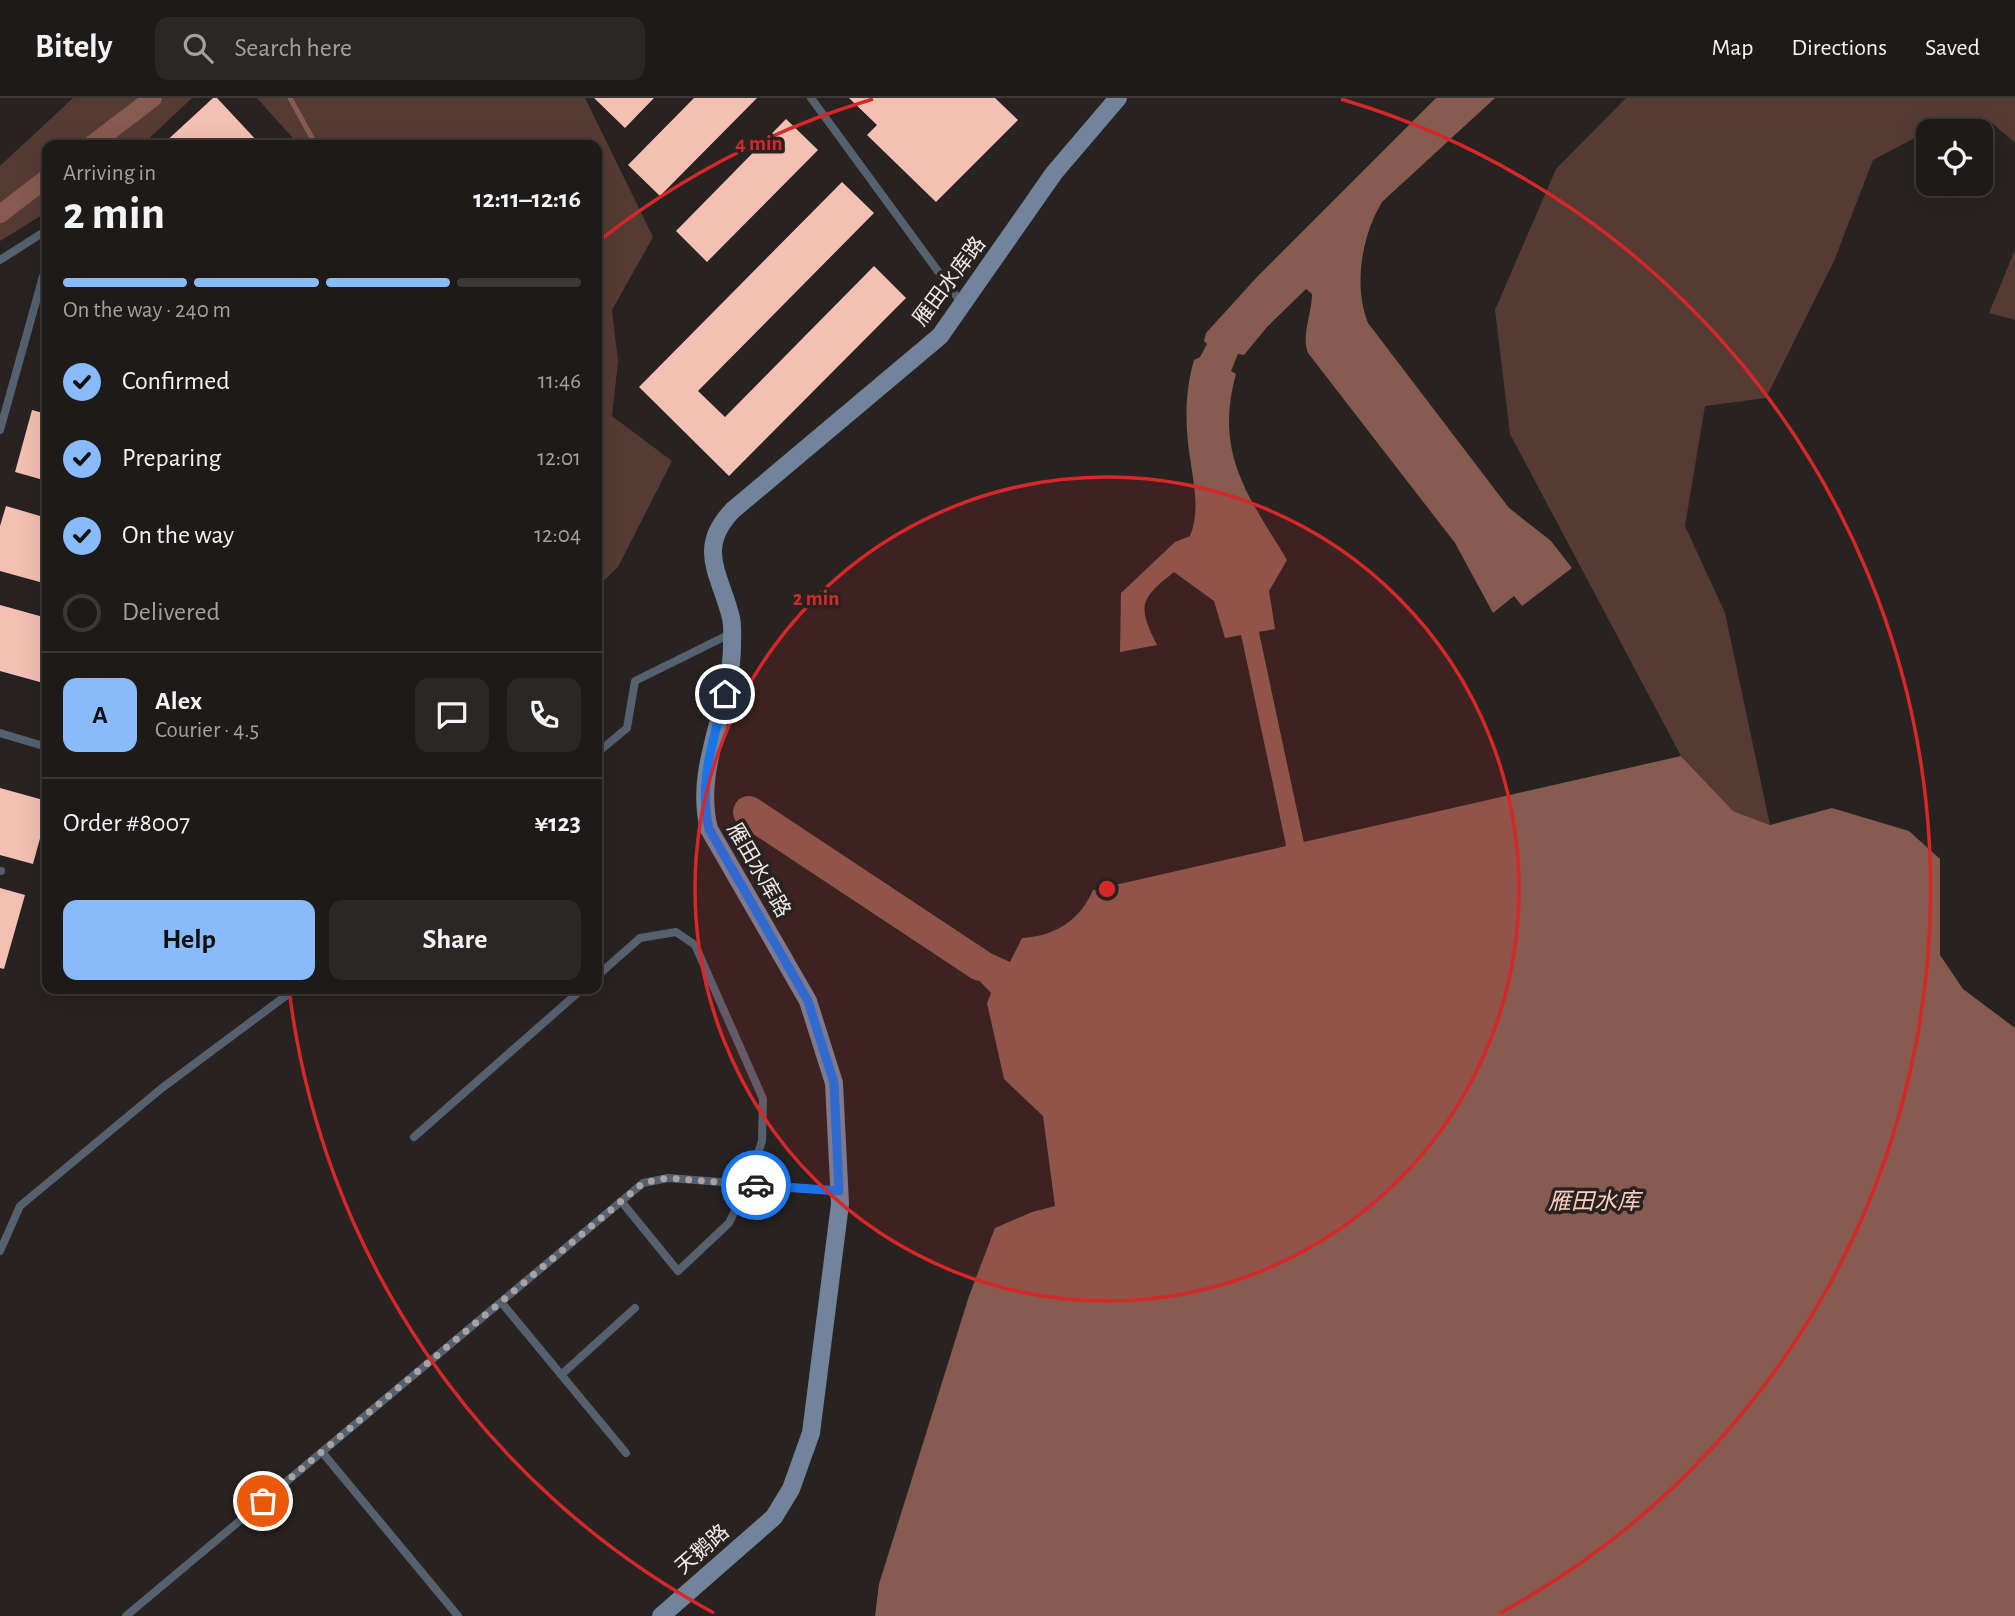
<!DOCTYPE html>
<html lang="en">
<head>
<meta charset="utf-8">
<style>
  body { margin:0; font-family:"Alegreya Sans","Noto Sans SC",sans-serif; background:#2b2725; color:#f1f3f6; height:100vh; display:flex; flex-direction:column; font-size:26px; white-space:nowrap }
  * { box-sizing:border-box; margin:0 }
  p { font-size:23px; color:#a1a1a2 }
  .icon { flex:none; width:38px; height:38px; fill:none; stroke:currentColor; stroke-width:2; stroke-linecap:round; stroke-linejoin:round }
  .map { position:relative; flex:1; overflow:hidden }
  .details { position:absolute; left:42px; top:42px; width:560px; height:854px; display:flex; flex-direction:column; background:#1e1a18; border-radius:14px; box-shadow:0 7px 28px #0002,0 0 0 2px #3c3837 }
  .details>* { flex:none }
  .fabs { position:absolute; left:1916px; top:21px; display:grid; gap:14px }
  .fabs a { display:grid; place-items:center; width:77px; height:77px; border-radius:14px; background:#1e1a18; box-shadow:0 7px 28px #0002,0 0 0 2px #3c3837; font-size:35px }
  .pin { position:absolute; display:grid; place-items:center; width:60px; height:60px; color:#fff; margin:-30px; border:4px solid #fff; border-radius:50%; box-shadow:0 2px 7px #0007 }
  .courier { position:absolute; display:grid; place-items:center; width:70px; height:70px; margin:-35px; border:5px solid #1a73e8; border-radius:50%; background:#fff; color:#222; box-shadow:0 2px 9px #0007 }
  .headline em { font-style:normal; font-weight:600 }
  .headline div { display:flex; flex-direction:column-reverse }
  .headline { display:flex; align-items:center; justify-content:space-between; height:119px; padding:0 21px }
  h1 { font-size:46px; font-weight:600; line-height:52px }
  .bar { display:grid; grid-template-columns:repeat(4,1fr); gap:10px 7px; align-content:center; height:84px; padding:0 21px }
  .bar i { height:9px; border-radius:5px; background:#3c3837 }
  .bar .on { background:#89bafc }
  .bar p { grid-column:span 4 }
  .line { display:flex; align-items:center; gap:18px; padding:0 21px; border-top:2px solid #3c3837 }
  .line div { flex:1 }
  .round { display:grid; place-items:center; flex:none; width:74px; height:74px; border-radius:14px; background:#2b2725 }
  ol { padding:0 21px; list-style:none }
  li { display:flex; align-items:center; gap:21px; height:77px }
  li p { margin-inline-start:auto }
  li .icon { padding:7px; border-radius:50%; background:#89bafc; color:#111; stroke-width:4 }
  li:last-child { color:#a1a1a2 }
  li i { width:38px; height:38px; border:4px solid #3c3837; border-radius:50% }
  .primary-button { display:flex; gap:14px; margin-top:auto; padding:14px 21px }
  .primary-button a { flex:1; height:80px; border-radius:14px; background:#89bafc; color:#111; font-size:28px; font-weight:600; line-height:80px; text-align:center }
  .primary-button a+a { background:#2b2725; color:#f1f3f6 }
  header { display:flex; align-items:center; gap:42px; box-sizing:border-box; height:98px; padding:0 35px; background:#1e1a18; border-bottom:2px solid #3c3837 }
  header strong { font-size:33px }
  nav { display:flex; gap:38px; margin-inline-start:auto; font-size:24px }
  .search { width:490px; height:63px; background:#2b2725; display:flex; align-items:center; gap:18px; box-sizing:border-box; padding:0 24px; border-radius:14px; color:#a1a1a2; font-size:26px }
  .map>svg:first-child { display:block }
  .green { fill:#563b34 }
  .water { fill:#875b4f }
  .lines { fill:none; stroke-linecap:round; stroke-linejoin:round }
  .stream { stroke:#875b4f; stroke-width:5 }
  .canal { stroke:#875b4f; stroke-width:18 }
  .river { stroke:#875b4f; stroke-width:32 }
  .building { fill:#f3c0b3 }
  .lane { stroke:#566170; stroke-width:8 }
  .secondary { stroke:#72849b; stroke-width:18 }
  .done { stroke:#a8a3a2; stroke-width:7; stroke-dasharray:0 12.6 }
  .route { stroke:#1a73e8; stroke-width:9 }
  .ring { fill:none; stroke:#d62828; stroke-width:3.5 }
  .labels { text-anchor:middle; stroke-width:7; stroke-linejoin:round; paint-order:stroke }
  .street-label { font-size:21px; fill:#ede9e8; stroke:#282220 }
  .water-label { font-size:23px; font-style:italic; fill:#fbcdc1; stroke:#282220 }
  .centre { fill:#d62828; stroke:#282220; stroke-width:3.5 }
  .ring-label { font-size:21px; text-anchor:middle; font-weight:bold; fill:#d62828; stroke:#282220; stroke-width:7; stroke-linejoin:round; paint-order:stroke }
</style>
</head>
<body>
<header>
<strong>Bitely</strong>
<div class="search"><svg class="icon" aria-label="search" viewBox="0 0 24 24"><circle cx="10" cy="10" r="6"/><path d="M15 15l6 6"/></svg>Search here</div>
<nav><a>Map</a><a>Directions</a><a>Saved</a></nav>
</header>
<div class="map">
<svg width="2015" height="1518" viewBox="0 0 2015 1518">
  <rect width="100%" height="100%" fill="#282220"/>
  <path class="green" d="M73,0H192L142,47H47V114L0,143V68Z
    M257,0H585L653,139L612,212L618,264L612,318L672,363L618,469L597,489V47H299Z
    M1626,0H2015V45L1992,25L1937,32L1928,33L1873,62L1834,163L1766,300L1705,308L1685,428L1725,515L1770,727L1733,713L1681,658L1510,336L1495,212L1556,71Z
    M2015,152V222L1989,215Z"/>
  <path class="water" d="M1436,0H1495L1382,104C1362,137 1353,188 1368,225L1509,410L1551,443L1572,470L1522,508L1514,498L1493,515L1455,445L1308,255C1301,237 1312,216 1312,196L1306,191L1267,229L1244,257L1238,256L1231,273L1236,276C1214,356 1248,397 1287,462L1269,493L1275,531L1225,540L1214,503L1174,474C1140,501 1137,507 1157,547L1120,554L1121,495L1175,444L1190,438C1202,409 1191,375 1188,345C1185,317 1186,289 1194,262L1200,259L1207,246L1204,243L1206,235L1257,179Z
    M1681,658L1733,713L1770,727L1832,710L1909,733L1940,761V857L1963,891L2015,930V1518H875L879,1486L969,1198L995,1130L1032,1114L1055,1108L1043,1018L1004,981L987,905L991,895L974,877L988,854L1010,864L1022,840C1056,838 1080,822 1093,792Z"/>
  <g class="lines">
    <path class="stream" d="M290,0L316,47"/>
    <path class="canal" d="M91,47L153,0
      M0,116L47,80
      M1245,512L1295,746L1291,768"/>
    <path class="river" d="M749,714L980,867"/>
  </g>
  <path class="building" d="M213,0H217L261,47H162Z
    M594,0H654L625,30Z
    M694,0H757L660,98L628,67Z
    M849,0H995L1018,22L936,104L867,37L877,27Z
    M786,21L818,52L707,164L676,133Z
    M842,84L874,115L698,293L725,319L874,168L906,200L729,378L639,289Z
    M32,312L47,316V383L15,374Z
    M6,408L47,420V486L0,473V428Z
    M0,507L47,520V586L0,573Z
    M0,690L47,703V715L33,766L0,757Z
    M0,790L25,797L4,871L0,870Z"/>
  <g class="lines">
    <path class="lane" d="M811,0L962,206
      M0,162L47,132
      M0,332L47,164
      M0,635L47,649
      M597,655L627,630L635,583L732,535
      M0,773H1
      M597,878L640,840L676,834L695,847L763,1001L762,1043L748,1086L729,1125L678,1173L621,1103
      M414,1039L582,891
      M0,1153L20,1108L162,990L295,891
      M501,1204L626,1355
      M561,1277L635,1210
      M322,1354L458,1518
      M126,1518L643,1085L668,1080L839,1093"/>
    <path class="secondary" d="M661,1518L774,1419L791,1391L811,1335L840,1106L834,985L808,903L709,731C693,668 732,610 732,547C732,538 733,529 731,520C721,477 695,451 733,412L940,238L1054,75L1118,0"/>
  </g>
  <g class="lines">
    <path class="done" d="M263,1403L643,1085L668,1080L756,1087"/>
    <path class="route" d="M725,596C714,640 698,685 709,731L808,903L834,985L839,1093L756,1087"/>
  </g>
  <circle cx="1107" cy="791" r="412" fill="#d62828" fill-opacity=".12"/>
  <g class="ring">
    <circle cx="1107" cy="791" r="412"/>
    <path d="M714 1515A824 824 0 0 1 289 891M600 142A824 824 0 0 1 873 1M1341 1A824 824 0 0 1 1500 1515"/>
  </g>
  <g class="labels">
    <g class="street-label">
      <text transform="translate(949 183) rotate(-53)" y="7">雁田水库路</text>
      <text transform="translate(759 772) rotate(60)" y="7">雁田水库路</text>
      <text transform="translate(702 1451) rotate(-41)" y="7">天鹅路</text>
    </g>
    <g class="water-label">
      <text x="1594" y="1111">雁田水库</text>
    </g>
  </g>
  <circle cx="1107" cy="791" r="10" class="centre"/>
  <g class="ring-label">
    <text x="759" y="52">4 min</text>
    <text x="816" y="507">2 min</text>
  </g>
</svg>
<div class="fabs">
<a><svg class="icon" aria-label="locate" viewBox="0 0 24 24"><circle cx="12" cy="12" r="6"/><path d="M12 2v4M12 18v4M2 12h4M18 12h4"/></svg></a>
</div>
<div class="pin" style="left:263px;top:1403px;background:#ea580c"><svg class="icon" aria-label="bag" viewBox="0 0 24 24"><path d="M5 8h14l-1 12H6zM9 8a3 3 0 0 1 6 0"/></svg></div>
<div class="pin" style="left:725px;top:596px;background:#1f2937"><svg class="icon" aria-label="home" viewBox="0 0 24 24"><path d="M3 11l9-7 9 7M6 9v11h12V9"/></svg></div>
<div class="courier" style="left:756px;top:1087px"><svg class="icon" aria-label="car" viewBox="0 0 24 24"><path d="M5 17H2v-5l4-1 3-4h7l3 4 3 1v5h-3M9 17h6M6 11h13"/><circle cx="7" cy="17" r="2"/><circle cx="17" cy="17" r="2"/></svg></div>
<section class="details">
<div class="headline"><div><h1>2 min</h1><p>Arriving in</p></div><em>12:11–12:16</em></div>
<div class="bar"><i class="on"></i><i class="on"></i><i class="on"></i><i></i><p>On the way · 240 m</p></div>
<ol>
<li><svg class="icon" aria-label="check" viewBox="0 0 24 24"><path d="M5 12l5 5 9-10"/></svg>Confirmed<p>11:46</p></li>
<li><svg class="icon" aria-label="check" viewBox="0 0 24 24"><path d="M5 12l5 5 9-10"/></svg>Preparing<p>12:01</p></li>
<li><svg class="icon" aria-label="check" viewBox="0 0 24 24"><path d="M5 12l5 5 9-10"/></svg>On the way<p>12:04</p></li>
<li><i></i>Delivered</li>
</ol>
<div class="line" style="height:126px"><b class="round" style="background:#89bafc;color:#111">A</b><div><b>Alex</b><p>Courier · 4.5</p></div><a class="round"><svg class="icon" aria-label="chat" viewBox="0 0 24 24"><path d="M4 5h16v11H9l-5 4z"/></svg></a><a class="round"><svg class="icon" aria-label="phone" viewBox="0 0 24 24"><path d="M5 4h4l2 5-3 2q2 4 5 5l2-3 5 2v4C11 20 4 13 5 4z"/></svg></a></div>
<div class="line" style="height:91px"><div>Order #8007</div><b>¥123</b></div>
<div class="primary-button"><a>Help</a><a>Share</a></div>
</section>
</div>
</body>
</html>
